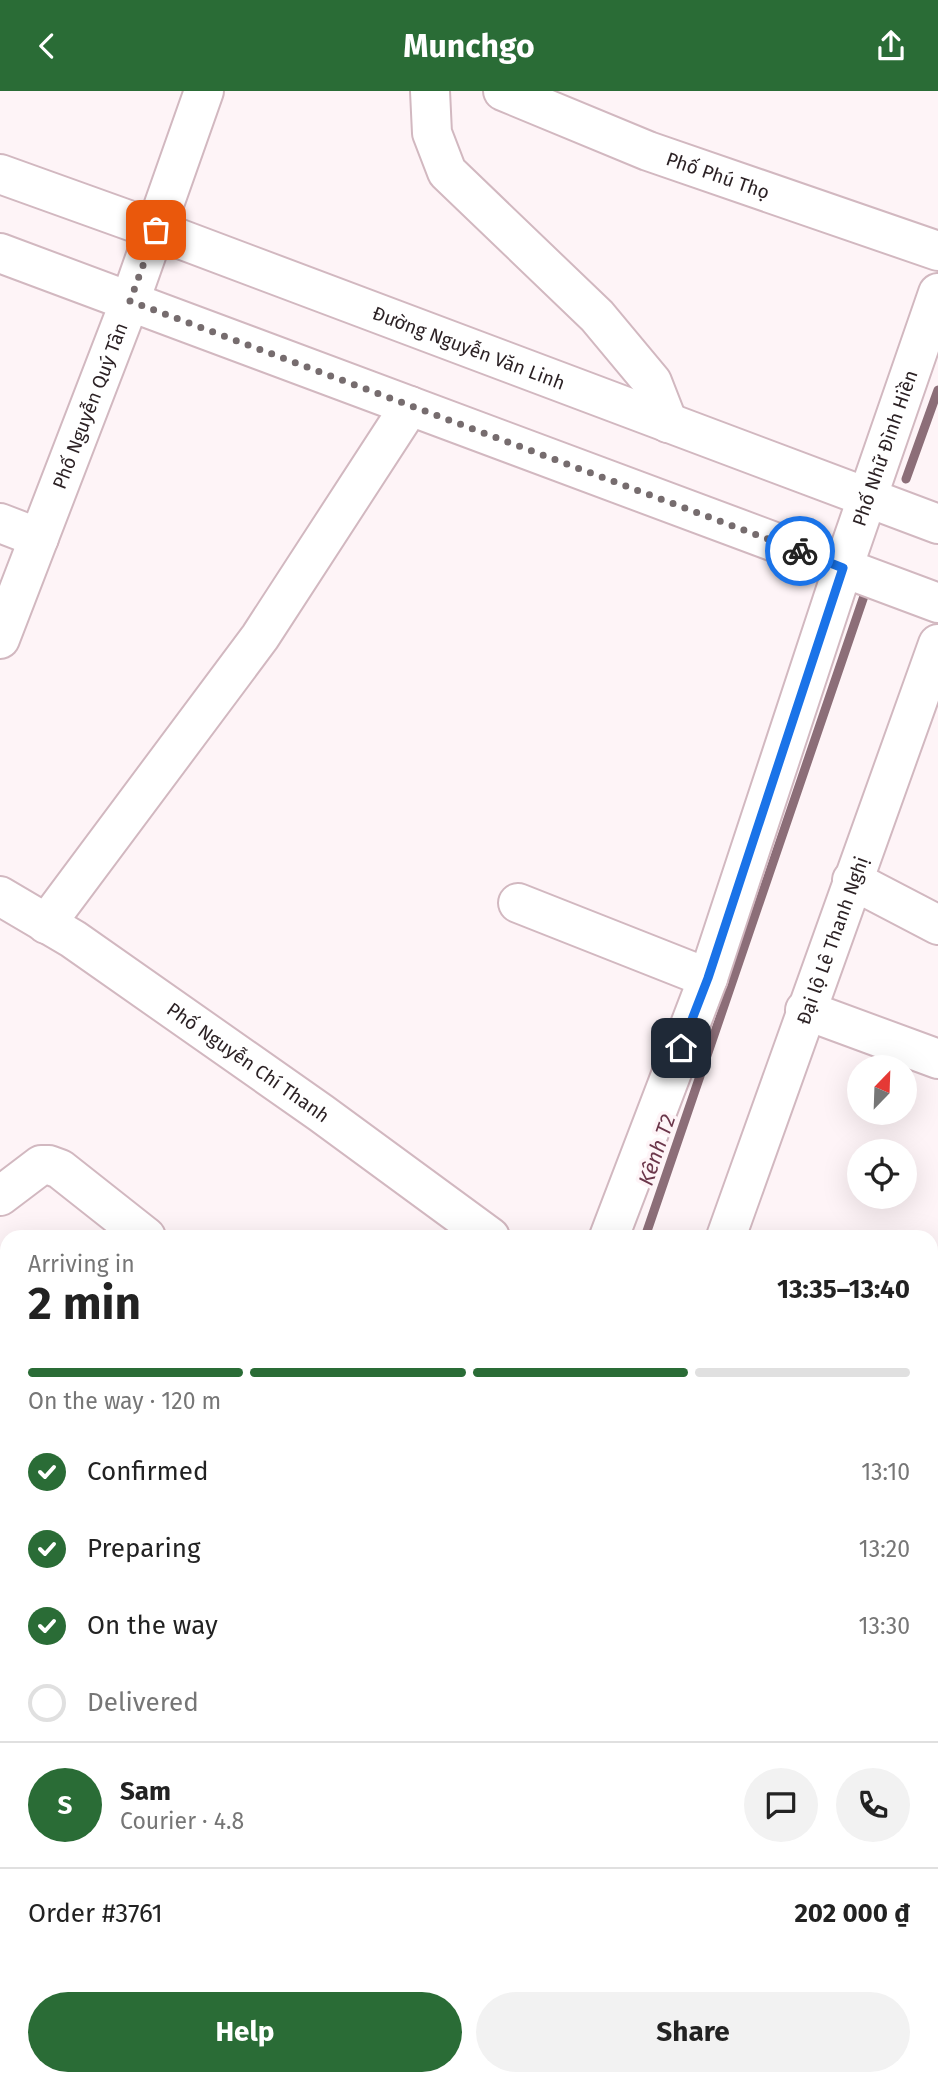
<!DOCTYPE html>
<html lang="en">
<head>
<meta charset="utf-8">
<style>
  body { margin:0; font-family:"Fira Sans",sans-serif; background:#f2f2f2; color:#222; height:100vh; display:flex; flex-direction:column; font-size:26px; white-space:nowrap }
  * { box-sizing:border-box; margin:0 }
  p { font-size:23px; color:#767676 }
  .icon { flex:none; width:38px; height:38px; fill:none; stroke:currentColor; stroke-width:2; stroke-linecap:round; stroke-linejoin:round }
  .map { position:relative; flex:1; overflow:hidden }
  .sheet { position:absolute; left:0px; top:1139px; width:938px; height:856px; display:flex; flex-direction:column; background:#fff; border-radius:21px 21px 0 0; box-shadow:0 7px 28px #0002 }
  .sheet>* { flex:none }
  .needle { width:46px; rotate:23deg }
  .controls { position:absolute; left:847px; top:964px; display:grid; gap:14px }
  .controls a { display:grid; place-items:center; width:70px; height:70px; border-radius:50%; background:#fff; box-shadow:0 7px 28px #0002; font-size:35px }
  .pin { position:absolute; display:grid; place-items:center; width:60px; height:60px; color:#fff; margin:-30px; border-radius:14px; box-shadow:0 4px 10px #0006 }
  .courier { position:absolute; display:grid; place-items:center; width:70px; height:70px; margin:-35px; border:5px solid #1a73e8; border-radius:50%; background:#fff; color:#222; box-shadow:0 2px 9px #0007 }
  .overview em { font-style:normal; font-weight:700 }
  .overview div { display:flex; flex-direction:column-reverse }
  .overview { display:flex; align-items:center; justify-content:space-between; height:119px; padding:0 28px }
  h1 { font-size:46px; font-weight:700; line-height:52px }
  .bar { display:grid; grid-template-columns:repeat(4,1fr); gap:10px 7px; align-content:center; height:84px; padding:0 28px }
  .bar i { height:9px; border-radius:5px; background:#e0e0e0 }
  .bar .active { background:#2a6c36 }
  .bar p { grid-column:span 4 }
  .line { display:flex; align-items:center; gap:18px; padding:0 28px; border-top:2px solid #e0e0e0 }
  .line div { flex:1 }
  .round { display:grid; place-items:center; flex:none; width:74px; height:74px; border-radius:37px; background:#f2f2f2 }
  ol { padding:0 28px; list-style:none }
  li { display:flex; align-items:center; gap:21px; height:77px }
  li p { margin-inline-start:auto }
  li .icon { padding:7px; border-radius:50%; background:#2a6c36; color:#fff; stroke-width:4 }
  li:last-child { color:#767676 }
  li i { width:38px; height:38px; border:4px solid #e0e0e0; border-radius:50% }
  .primary-button { display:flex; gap:14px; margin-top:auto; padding:14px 28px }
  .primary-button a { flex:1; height:80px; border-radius:42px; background:#2a6c36; color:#fff; font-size:28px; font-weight:700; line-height:80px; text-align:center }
  .primary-button a+a { background:#f2f2f2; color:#222 }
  header { display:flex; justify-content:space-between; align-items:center; height:91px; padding:0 28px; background:#2a6c36; color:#fff; font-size:32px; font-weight:700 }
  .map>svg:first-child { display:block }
  .water { fill:#b58e9b; stroke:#8c6e78; stroke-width:2 }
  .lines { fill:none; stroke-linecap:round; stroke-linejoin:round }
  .stream { stroke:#8c6e78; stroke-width:9 }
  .minor-casing { stroke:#d2b8c0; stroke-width:42 }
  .major-casing { stroke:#d2b8c0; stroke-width:42 }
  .minor { stroke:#fff; stroke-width:38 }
  .major { stroke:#fff; stroke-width:38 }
  .done { stroke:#766c6e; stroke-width:7; stroke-dasharray:0 12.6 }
  .route { stroke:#1a73e8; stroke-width:9 }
  .labels { text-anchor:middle; stroke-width:7; stroke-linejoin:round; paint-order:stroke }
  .street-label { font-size:19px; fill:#2c2225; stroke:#fef4f7 }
  .water-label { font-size:21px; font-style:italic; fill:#6b364a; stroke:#fef4f7 }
</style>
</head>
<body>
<header><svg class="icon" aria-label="back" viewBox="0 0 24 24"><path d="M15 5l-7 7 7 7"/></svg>Munchgo<svg class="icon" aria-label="share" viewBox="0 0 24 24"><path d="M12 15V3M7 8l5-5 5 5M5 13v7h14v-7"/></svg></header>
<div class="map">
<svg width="938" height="1994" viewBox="0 0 938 1994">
  <rect width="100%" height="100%" fill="#fef4f7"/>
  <path class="water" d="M931,1954H938V1994H885L883,1988H931Z"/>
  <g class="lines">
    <path class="stream" d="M906,388L938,299
      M645,1146L864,505
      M444,1988L445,1994"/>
    <defs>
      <g id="minor">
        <path d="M430,0L432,42L447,81L597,225L652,291L668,332"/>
        <path id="s1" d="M503,0L648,60L938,160"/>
        <path id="s2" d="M0,83L156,139L938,433"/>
        <path d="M0,162L938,512"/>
        <path d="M0,432L39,447"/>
        <path id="s3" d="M0,548L130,210L204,0"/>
        <path d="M852,789L938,834"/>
        <path id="s4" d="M0,805L73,848L321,1022L490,1146"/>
        <path d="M518,812L708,887"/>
        <path d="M46,833L260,546L410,315"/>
        <path d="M805,919L938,968"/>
        <path d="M0,1105L41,1074H49L60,1078L146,1146"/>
        <path id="s5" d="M609,1146L708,887L843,477L938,202"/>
        <path d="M0,1289L7,1296"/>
        <path d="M931,1512L938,1513"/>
        <path d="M0,1580L7,1582"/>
        <path d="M931,1845L938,1846"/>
        <path d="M0,1988L7,1972"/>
        <path d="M422,1988L423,1994"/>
      </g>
      <g id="major">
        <path id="s6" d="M726,1146L938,553"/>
        <path d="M559,1988L560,1994"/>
      </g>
    </defs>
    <use href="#minor" class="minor-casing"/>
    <use href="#major" class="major-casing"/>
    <use href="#minor" class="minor"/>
    <use href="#major" class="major"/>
  </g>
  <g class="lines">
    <path class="done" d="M156,139L130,210L800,460"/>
    <path class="route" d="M681,957L708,887L843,477L800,460"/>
  </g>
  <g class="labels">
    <g class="street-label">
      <text dy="7" stroke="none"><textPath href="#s1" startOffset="231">Phố Phú Thọ</textPath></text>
      <text dy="7" stroke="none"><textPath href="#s2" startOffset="500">Đường Nguyễn Văn Linh</textPath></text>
      <text dy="7" stroke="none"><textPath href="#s3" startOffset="250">Phố Nguyễn Quý Tân</textPath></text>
      <text dy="7" stroke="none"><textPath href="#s5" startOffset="836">Phố Nhữ Đình Hiền</textPath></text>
      <text dy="7" stroke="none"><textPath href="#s6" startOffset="315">Đại lộ Lê Thanh Nghị</textPath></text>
      <text dy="7" stroke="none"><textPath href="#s4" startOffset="299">Phố Nguyễn Chí Thanh</textPath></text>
    </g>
    <g class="water-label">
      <text transform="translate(657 1059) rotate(-71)" y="7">Kênh T2</text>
    </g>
  </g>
</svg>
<div class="controls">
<a><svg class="needle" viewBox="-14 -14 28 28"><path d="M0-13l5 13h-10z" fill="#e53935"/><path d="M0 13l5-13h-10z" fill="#767676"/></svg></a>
<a><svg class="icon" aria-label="locate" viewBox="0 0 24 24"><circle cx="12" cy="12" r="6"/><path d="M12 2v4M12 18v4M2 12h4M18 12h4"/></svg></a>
</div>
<div class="pin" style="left:156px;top:139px;background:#ea580c"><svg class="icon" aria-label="bag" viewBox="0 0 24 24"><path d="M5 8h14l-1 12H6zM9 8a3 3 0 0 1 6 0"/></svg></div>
<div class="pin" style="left:681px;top:957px;background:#1f2937"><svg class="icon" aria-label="home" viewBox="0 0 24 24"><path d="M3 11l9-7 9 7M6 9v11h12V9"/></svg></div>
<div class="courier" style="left:800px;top:460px"><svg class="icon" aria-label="bike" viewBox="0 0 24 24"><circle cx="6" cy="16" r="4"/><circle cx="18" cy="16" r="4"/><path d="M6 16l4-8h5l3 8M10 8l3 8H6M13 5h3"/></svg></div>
<section class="sheet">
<div class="overview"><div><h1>2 min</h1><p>Arriving in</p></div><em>13:35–13:40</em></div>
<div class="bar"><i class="active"></i><i class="active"></i><i class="active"></i><i></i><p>On the way · 120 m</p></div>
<ol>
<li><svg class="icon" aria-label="check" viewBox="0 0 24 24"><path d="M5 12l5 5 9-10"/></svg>Confirmed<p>13:10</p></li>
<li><svg class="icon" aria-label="check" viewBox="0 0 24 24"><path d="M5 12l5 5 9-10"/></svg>Preparing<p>13:20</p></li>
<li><svg class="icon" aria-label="check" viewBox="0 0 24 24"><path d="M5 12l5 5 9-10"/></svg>On the way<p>13:30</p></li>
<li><i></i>Delivered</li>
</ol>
<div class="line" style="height:126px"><b class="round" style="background:#2a6c36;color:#fff">S</b><div><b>Sam</b><p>Courier · 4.8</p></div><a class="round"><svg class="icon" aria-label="chat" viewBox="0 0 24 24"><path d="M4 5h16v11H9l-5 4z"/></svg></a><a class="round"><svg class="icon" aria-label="phone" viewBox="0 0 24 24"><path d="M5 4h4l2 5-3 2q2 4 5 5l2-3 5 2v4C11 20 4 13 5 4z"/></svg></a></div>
<div class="line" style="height:91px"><div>Order #3761</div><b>202 000 ₫</b></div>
<div class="primary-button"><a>Help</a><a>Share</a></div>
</section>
</div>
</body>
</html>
